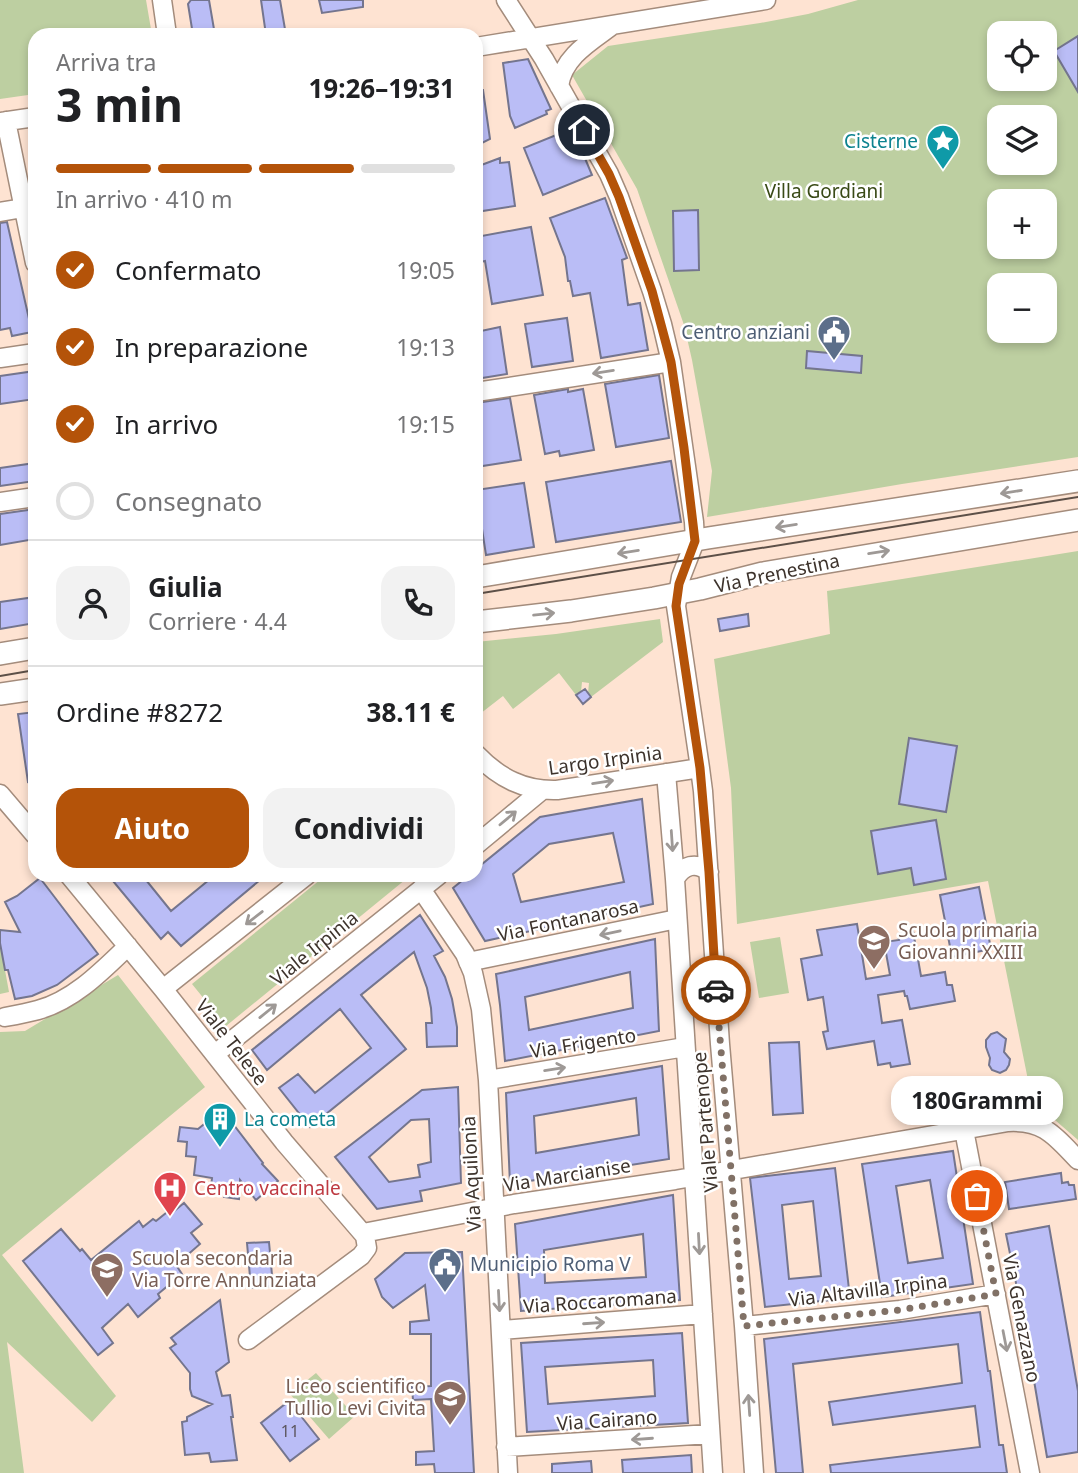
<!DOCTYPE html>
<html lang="it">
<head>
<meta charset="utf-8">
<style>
  body { margin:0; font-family:"Noto Sans",sans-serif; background:#f2f2f2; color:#202124; height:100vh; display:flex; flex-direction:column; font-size:26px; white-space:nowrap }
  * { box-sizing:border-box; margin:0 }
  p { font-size:23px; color:#757577 }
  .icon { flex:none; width:38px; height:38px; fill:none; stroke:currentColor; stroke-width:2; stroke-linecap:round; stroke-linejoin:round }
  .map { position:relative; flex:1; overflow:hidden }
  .sheet { position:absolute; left:28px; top:28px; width:455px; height:854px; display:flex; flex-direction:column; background:#fff; border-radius:21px; box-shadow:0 4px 10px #0003 }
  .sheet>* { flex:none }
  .controls { position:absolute; left:987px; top:21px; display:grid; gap:14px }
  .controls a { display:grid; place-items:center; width:70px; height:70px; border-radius:14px; background:#fff; box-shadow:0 4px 10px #0003; font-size:35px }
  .pin { position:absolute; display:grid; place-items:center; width:60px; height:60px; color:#fff; margin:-30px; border:4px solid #fff; border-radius:50%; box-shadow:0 2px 7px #0007 }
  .courier { position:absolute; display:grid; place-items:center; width:70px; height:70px; margin:-35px; border:5px solid #b45309; border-radius:50%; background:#fff; color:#222; box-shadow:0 2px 9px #0007 }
  .bubble { position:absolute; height:49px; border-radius:21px; background:#fff; box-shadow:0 4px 10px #0003; font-size:23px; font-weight:700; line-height:49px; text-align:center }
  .head em { font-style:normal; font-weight:700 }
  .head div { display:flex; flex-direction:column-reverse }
  .head { display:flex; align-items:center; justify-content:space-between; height:119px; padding:0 28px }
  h1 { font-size:46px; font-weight:700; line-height:52px }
  .bar { display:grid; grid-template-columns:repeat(4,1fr); gap:10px 7px; align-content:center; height:84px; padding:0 28px }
  .bar i { height:9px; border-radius:5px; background:#e0e0e0 }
  .bar .current { background:#b45309 }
  .bar p { grid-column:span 4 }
  .line { display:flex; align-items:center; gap:18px; padding:0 28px; border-top:2px solid #e0e0e0 }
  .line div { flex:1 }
  .round { display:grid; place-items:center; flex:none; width:74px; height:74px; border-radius:21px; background:#f2f2f2 }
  ol { padding:0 28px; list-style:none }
  li { display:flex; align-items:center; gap:21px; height:77px }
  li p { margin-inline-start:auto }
  li .icon { padding:7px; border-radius:50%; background:#b45309; color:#fff; stroke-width:4 }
  li:last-child { color:#757577 }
  li i { width:38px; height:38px; border:4px solid #e0e0e0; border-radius:50% }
  .button { display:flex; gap:14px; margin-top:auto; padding:14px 28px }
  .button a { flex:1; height:80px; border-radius:21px; background:#b45309; color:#fff; font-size:28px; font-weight:700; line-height:80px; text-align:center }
  .button a+a { background:#f2f2f2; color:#202124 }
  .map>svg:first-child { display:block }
  .green { fill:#bdcfa1; fill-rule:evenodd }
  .building { fill:#babdf6; stroke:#74758e; stroke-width:2; fill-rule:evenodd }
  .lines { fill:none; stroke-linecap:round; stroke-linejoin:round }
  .minor-casing { stroke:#a48c7c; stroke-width:21 }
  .major-casing { stroke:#a48c7c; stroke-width:24 }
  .minor { stroke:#fff; stroke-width:18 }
  .major { stroke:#fff; stroke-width:21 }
  .tram { stroke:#5d5048; stroke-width:2 }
  .oneway { stroke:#9e9996 }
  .done { stroke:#817166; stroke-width:7; stroke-dasharray:0 12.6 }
  .route { stroke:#b45309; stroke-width:9 }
  .labels { text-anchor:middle; stroke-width:5; stroke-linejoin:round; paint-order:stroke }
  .number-label { font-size:16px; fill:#5c565e }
  .culture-label { font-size:19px; fill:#0d838f; stroke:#fff; text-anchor:end }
  .park-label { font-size:19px; fill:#394a16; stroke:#fff }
  .service-label { font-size:19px; fill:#4e5e75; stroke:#fff; text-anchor:end }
  .street-label { font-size:19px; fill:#3d332c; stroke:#fff }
  .education-label { font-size:19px; fill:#785e54; stroke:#fff; text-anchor:start }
  .health-label { font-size:19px; fill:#be3a42; stroke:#fff; text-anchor:start }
</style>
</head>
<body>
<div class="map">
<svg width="1078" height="1473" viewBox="0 0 1078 1473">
  <rect width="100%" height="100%" fill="#fee3d2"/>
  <path class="green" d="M0,0H146L152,35H35V94L0,99Z
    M858,0H1078V457L902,484L707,517L712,471L692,360L684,325L637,189L572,75L608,46L760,23L808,14ZM999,33H1045V79H999ZM999,117H1045V163H999ZM999,201H1045V247H999ZM999,285H1045V331H999Z
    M1078,551V1140L1032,1100L988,881L737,924L731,788L714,659L830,634L827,591Z
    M660,619L663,642L591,697L588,693L589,683L582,682L581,692L576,695L559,673L513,709L503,696L476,717V642L556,634Z
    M326,875H411L226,1026L192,984Z
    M780,937L789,993L759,998L750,942Z
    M0,943L9,992L0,994Z
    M118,975L205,1087L2,1255L116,1396L92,1422L7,1342L24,1473H0V1032L25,1031Z
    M316,1373L355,1416L329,1439L290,1394Z"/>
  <path class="building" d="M191,0H209L215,35H193L188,4Z
    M261,0H280L286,35H266Z
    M319,0H363V7L322,13Z
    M1078,36V92L1054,51Z
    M528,59L551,109L546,111L547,114L515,128L510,116L503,63Z
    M476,90H483L490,139L476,146Z
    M571,129L579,144L592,175L543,195L524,148Z
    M500,158V163L509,162L515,206L476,212V167Z
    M605,198L627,258L622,260L628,305L640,303L648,350L601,358L590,293L573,296L570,281H568L565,257L550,218Z
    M698,210L699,270L674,271L673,211Z
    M7,222L32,332L12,336L10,328L0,330V223Z
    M531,227L543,295L492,304L485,261L476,263V237Z
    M567,318L573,361L532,367L525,324Z
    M500,327L507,374L476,379V332Z
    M807,351L862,356L861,373L806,368Z
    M35,371V399L0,404V376Z
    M659,375L669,438L616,447L605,384Z
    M568,389V392L583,389L594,450L560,456L559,451L545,454L534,395Z
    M510,398L521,460L476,467V403Z
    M671,461L681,522L556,542L546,482Z
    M35,463V481L0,486V468Z
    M524,483L534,547L486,555L476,490Z
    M35,509V539L0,545V514Z
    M35,597V623L0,629V602Z
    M748,614L749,626L720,631L718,619Z
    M585,689L591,697L583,704L576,695Z
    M35,712V781L28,782L18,714Z
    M909,738L957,746L946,812L899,804Z
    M642,799L653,904L485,941L453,888L469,875H476V869L540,817ZM613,833L624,882L521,902L513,874L549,844Z
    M936,820L946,879L914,885L911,868L878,874L871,831Z
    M108,875H142L171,911L215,875H266L181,946L168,932L161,939Z
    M40,878L98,954L57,985L32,996L15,999L8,970H5L0,943V930L20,932L5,902L17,896Z
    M979,887L991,949L952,957L940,895Z
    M420,915L443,951L434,956L445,977L452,999L457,1027V1046L427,1047L426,1023H432L431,1008L427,988L414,952L361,995L406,1049L310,1127L279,1088L298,1074L315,1093L371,1048L340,1009L267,1070L252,1050Z
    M857,924L866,979L890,975L884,942L899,940L898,934L913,931L921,976L945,972L947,985H952L955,1001L910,1009L907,996H905L904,991L878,995L882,1023L902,1020L910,1064L891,1067L890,1063L878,1065L874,1041L827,1049L823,1032L828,1031L823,997L808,1000L801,959L822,955L817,930Z
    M655,939L659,1031L505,1061L500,1005L496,974ZM630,972L633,1008L529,1030L525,997Z
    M997,1032L1006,1039L1004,1052L1010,1059L1009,1065L1006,1070L1000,1073L992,1070L989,1065L990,1058L986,1047V1040L991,1034Z
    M799,1042L803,1113L773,1115L769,1043Z
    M662,1066L669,1159L510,1184L506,1093ZM636,1098L639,1135L536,1153L534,1116Z
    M458,1087L461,1183L420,1191L422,1201L377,1209L335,1157L422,1090ZM429,1119L431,1162L418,1165L420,1177L389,1182L369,1157L411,1120Z
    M213,1117L224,1131L233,1124L263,1163L262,1164L278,1181L256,1200L240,1180L239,1199L224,1197L225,1188L211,1187L212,1178L194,1175L196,1157L186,1156L187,1142L178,1141L180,1127L198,1129Z
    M953,1151L973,1284L882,1297L862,1164ZM930,1180L943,1258L908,1263L896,1186Z
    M835,1168L850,1298L765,1307L750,1178ZM813,1201L821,1276L789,1279L782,1205Z
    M1061,1173L1062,1183L1068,1182L1069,1185H1074L1076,1199L1009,1209L1005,1182Z
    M673,1195L680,1300L521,1311L515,1224ZM643,1234L646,1277L545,1283L544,1250Z
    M184,1203L202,1224L191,1233L200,1244L176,1265L182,1274L158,1294L160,1298L138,1317L128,1304L102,1328L113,1343L98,1355L23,1261L61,1229L80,1251L82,1249L91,1260L139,1221L143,1227L153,1219L156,1221L171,1209L173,1212Z
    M1049,1226L1078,1391V1452L1047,1457L1020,1298H1019L1006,1234Z
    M269,1242L273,1286L251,1288L247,1243Z
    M462,1252L474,1473H435L434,1464L416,1465V1452L434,1451L431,1399L413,1400L412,1387L431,1386V1334H410V1322L429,1320L425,1285L393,1308L382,1297L375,1279L405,1253Z
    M220,1300L229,1362L216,1372L222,1396L230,1395L233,1417H231L237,1460L211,1462L209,1453L185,1455L182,1422L187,1421V1417L212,1404L192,1396L190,1389V1373L170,1348L176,1344L171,1338Z
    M980,1312L988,1371H990L999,1445H1003L1007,1473H831L830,1465L980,1447L975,1406L833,1425L829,1402L962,1383L958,1344L793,1364L803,1473H776L764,1339Z
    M682,1333L688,1423L527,1432L521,1343ZM653,1360L655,1396L548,1404L545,1367Z
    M289,1401L319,1439L290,1461L261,1423Z
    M691,1455L692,1473H623L622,1460Z
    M591,1461L592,1473H552V1464Z"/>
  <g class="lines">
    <defs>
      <path id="minor" d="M162,0L167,35
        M506,0L544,59L609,174L619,197L652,291L662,324L671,362L694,522L695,541L681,577L676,606L700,768L703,791L720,1044L744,1326L754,1473
        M476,47L766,0
        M559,86C563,58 588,43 610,27
        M6,121L35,263
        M0,122L35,117
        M0,212L23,208
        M0,358L35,353
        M476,392L671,362
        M0,502L35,497
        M476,754C499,778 524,791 557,790L700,768
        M666,773L675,879L713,1473
        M0,794L35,835
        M476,845L541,791
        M69,875L163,989L284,1142L365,1236L367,1248L361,1256L248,1340
        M675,879C683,865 696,861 709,872
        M421,889L465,954L473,973L481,1009L488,1080L508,1473
        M468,962L677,919
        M163,989L307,875
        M5,1017C16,1015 27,1013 38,1010C74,1000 102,971 128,946
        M215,1054L439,875
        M488,1080L685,1047
        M964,1130L1030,1473
        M363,1233L514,1204L675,1180L1008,1122C1044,1120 1055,1136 1078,1160
        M744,1326L900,1310L996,1294
        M501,1330L703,1314
        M506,1447L710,1434"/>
      <path id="major" d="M476,577L708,538L1078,481
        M476,622L571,611L654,598L700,589L763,573L1078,520
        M0,654L35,648
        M0,694L35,689"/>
    </defs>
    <use href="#minor" class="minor-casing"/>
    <use href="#major" class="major-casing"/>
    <use href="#minor" class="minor"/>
    <use href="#major" class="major"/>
    <path class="tram" d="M476,594L1078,497
      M0,676L35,670"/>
  </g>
  <defs><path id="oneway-shaft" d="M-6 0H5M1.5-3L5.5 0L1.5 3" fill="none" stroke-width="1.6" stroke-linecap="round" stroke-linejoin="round" transform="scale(1.75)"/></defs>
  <g class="oneway">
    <use href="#oneway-shaft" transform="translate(603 372) rotate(171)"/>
    <use href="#oneway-shaft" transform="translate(1011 492) rotate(171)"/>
    <use href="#oneway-shaft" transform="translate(786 526) rotate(171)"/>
    <use href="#oneway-shaft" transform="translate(628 552) rotate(171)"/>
    <use href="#oneway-shaft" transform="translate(879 552) rotate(-9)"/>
    <use href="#oneway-shaft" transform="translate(544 614) rotate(-6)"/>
    <use href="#oneway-shaft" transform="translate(603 782) rotate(-9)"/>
    <use href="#oneway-shaft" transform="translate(508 818) rotate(-40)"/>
    <use href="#oneway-shaft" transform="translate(672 841) rotate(86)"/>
    <use href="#oneway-shaft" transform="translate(254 918) rotate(142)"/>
    <use href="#oneway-shaft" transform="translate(610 933) rotate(168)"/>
    <use href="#oneway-shaft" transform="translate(268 1011) rotate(-39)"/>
    <use href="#oneway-shaft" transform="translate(555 1069) rotate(-9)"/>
    <use href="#oneway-shaft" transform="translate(699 1244) rotate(87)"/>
    <use href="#oneway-shaft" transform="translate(499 1301) rotate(87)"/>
    <use href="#oneway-shaft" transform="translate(594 1323) rotate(-4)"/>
    <use href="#oneway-shaft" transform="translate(1005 1341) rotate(79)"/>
    <use href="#oneway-shaft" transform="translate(749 1405) rotate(-94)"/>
    <use href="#oneway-shaft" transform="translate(642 1439) rotate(176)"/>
  </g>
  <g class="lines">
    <path class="done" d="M716,990L744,1326L900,1310L996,1294L977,1196"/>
    <path class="route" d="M584,130L609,174L619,197L652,291L671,362L684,448L695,541L679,584L676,606L700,768L709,872L716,990"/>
  </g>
  <defs>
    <symbol id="sight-pin" viewBox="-11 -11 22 30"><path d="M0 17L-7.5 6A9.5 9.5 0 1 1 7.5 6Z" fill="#0f9aa8" stroke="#fff"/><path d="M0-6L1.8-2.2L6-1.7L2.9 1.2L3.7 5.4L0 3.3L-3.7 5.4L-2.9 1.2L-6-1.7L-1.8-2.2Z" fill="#fff"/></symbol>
    <symbol id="civic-pin" viewBox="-11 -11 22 30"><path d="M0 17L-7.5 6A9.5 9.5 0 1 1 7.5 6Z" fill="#5c6f8a" stroke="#fff"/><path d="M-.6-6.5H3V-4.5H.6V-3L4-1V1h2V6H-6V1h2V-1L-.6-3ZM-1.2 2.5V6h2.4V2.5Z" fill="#fff"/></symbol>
    <symbol id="school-pin" viewBox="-11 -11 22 30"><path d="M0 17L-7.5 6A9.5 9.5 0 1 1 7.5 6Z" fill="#8d6e63" stroke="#fff"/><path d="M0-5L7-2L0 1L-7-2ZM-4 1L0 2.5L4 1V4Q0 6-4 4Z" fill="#fff"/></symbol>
    <symbol id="building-pin" viewBox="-11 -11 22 30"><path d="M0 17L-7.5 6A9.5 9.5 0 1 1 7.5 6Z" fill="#0f9aa8" stroke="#fff"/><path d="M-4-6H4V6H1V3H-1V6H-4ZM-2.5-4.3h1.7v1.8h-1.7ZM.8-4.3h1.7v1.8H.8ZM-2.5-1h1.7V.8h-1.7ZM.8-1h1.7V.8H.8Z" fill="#fff"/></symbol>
    <symbol id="hospital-pin" viewBox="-11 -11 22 30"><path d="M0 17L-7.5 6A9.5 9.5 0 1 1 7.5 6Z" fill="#e0444e" stroke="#fff"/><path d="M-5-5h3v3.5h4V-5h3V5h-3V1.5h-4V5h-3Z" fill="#fff"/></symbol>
  </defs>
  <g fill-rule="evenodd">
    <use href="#sight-pin" x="924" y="122" width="38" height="52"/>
    <use href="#civic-pin" x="815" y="313" width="38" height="52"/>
    <use href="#school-pin" x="855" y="922" width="38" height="52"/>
    <use href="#building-pin" x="201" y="1100" width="38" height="52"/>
    <use href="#hospital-pin" x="151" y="1169" width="38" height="52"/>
    <use href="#civic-pin" x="426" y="1245" width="38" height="52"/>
    <use href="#school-pin" x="88" y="1250" width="38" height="52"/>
    <use href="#school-pin" x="431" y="1378" width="38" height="52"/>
  </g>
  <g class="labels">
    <g class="number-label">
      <text x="290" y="1437">11</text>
    </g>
    <g class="culture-label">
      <text x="918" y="148">Cisterne</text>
      <text x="244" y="1126" text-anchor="start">La cometa</text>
    </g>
    <g class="park-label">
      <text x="824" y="198">Villa Gordiani</text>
    </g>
    <g class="service-label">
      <text x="810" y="339">Centro anziani</text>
      <text x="470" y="1271" text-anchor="start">Municipio Roma V</text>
    </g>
    <g class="street-label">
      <text transform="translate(777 573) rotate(-12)" y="7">Via Prenestina</text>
      <text transform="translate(605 760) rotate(-8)" y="7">Largo Irpinia</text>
      <text transform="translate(568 920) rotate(-12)" y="7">Via Fontanarosa</text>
      <text transform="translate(314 948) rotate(-39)" y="7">Viale Irpinia</text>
      <text transform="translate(232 1042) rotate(52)" y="7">Viale Telese</text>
      <text transform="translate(583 1043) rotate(-9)" y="7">Via Frigento</text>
      <text transform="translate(705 1122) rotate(-95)" y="7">Viale Partenope</text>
      <text transform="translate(471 1174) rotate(-93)" y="7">Via Aquilonia</text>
      <text transform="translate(567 1175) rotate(-9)" y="7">Via Marcianise</text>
      <text transform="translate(868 1290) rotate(-7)" y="7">Via Altavilla Irpina</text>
      <text transform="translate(600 1301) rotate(-4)" y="7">Via Roccaromana</text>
      <text transform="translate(1022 1318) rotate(79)" y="7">Via Genazzano</text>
      <text transform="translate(607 1420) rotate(-4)" y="7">Via Cairano</text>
    </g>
    <g class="education-label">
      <text x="898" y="937">Scuola primaria<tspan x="898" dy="22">Giovanni XXIII</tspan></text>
      <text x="132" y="1265">Scuola secondaria<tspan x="132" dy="22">Via Torre Annunziata</tspan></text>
      <text x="426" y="1393" text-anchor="end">Liceo scientifico<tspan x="426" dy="22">Tullio Levi Civita</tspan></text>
    </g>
    <g class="health-label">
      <text x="194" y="1195">Centro vaccinale</text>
    </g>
  </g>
</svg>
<div class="controls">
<a><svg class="icon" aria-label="locate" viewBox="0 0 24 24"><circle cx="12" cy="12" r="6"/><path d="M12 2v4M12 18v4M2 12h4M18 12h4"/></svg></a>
<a><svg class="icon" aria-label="layers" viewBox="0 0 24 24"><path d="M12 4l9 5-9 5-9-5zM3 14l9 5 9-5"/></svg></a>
<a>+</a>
<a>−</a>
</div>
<div class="pin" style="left:977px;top:1196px;background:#ea580c"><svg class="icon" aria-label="bag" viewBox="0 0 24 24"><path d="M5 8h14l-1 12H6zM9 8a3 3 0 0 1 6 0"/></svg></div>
<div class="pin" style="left:584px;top:130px;background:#1f2937"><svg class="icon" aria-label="home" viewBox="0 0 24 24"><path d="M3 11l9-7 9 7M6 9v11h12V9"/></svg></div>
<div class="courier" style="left:716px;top:990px"><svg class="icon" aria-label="car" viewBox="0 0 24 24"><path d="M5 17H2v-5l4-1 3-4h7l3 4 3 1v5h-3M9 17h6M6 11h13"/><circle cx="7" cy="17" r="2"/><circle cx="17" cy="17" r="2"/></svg></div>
<div class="bubble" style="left:891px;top:1076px;width:172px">180Grammi</div>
<section class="sheet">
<div class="head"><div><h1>3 min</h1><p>Arriva tra</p></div><em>19:26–19:31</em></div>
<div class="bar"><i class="current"></i><i class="current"></i><i class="current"></i><i></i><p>In arrivo · 410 m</p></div>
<ol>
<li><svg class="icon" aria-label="check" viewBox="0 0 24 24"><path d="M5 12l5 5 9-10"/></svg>Confermato<p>19:05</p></li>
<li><svg class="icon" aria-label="check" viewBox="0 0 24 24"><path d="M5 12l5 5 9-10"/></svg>In preparazione<p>19:13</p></li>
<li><svg class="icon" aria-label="check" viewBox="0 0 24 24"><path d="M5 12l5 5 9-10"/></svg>In arrivo<p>19:15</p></li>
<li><i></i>Consegnato</li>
</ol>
<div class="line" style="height:126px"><a class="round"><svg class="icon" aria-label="person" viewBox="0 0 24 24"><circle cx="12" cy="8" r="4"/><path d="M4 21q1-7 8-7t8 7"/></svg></a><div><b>Giulia</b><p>Corriere · 4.4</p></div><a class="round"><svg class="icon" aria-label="phone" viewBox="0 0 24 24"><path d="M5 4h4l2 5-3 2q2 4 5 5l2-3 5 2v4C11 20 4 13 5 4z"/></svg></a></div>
<div class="line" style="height:91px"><div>Ordine #8272</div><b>38.11 €</b></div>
<div class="button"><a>Aiuto</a><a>Condividi</a></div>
</section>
</div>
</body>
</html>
